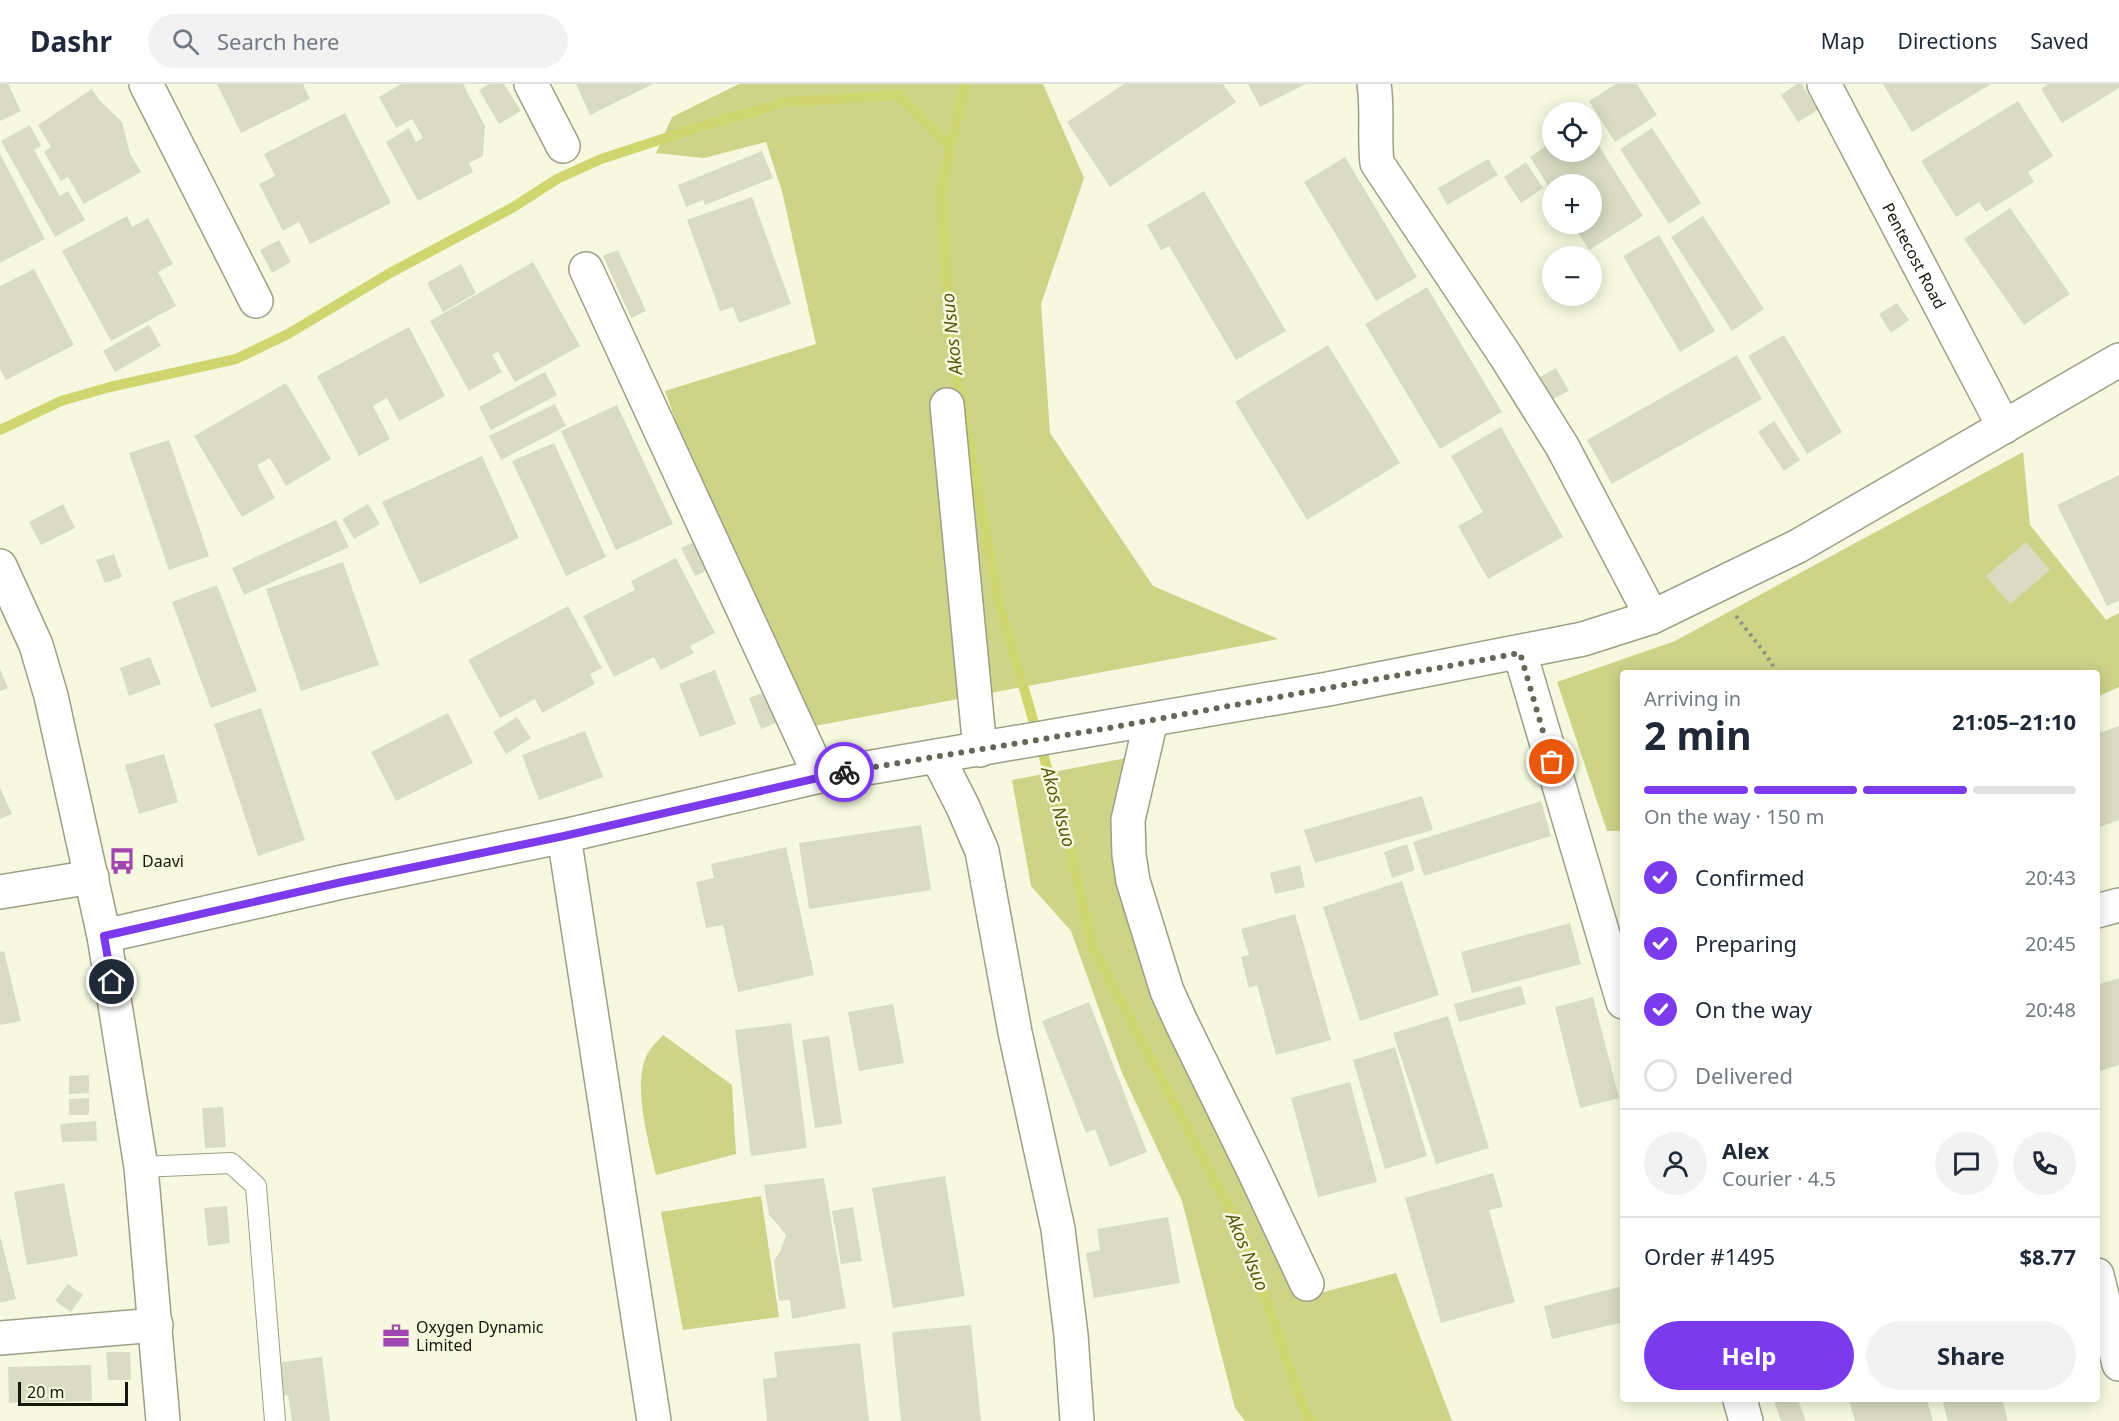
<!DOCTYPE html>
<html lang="en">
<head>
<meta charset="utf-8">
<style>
  body { margin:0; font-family:"Noto Sans",sans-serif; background:#f2f2f3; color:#1f2937; height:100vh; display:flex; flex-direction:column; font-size:22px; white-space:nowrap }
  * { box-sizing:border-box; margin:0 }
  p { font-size:20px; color:#747a83 }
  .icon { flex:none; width:33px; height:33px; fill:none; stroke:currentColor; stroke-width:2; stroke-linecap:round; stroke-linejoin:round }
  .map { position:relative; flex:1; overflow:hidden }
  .panel { position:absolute; left:1620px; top:586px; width:480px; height:732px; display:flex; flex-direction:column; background:#fff; border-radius:6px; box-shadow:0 3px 15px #0003 }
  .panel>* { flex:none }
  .controls { position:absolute; left:1542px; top:18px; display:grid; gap:12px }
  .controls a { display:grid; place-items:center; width:60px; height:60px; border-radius:50%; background:#fff; box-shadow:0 3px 15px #0003; font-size:30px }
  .scale { position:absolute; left:18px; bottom:15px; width:110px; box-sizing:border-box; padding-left:6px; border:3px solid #16170e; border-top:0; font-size:16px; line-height:21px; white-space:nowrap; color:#16170e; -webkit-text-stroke:4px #f6f9df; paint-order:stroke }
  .pin { position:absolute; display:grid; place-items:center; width:51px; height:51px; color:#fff; margin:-26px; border:3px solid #fff; border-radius:50%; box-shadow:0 2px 6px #0007 }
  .courier { position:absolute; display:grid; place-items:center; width:60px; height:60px; margin:-30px; border:4px solid #7c3aed; border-radius:50%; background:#fff; color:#222; box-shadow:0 2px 8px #0007 }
  .headline em { font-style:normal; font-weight:700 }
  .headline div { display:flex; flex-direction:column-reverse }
  .headline { display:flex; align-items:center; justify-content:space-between; height:102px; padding:0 24px }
  h1 { font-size:39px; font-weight:700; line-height:45px }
  .bar { display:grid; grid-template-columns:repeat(4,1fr); gap:9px 6px; align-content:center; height:72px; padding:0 24px }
  .bar i { height:8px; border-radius:4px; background:#e0e1e3 }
  .bar .current { background:#7c3aed }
  .bar p { grid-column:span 4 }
  .line { display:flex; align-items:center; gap:15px; padding:0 24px; border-top:2px solid #e0e1e3 }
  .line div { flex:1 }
  .round { display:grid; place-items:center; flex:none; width:63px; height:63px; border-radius:32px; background:#f2f2f3 }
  ol { padding:0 24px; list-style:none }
  li { display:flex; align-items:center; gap:18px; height:66px }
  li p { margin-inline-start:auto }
  li .icon { padding:6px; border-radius:50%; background:#7c3aed; color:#fff; stroke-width:4 }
  li:last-child { color:#747a83 }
  li i { width:33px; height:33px; border:3px solid #e0e1e3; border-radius:50% }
  .primary-button { display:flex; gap:12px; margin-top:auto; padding:12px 24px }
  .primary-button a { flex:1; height:69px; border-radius:36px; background:#7c3aed; color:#fff; font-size:24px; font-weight:700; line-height:69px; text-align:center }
  .primary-button a+a { background:#f2f2f3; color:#1f2937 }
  header { display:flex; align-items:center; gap:36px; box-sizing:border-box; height:84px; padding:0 30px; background:#fff; border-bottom:2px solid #e0e1e3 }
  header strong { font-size:28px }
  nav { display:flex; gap:33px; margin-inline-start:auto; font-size:21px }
  .search { width:420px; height:54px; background:#f2f2f3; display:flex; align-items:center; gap:15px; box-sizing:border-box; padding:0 21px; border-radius:33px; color:#747a83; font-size:22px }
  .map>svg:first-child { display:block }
  .green { fill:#cdd387 }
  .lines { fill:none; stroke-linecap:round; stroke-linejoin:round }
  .stream { stroke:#d0d66f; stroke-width:10 }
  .building { fill:#d9dcc2 }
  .service-casing { stroke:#9d9f87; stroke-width:22 }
  .minor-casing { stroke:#9d9f87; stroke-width:36 }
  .tertiary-casing { stroke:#9d9f87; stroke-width:36 }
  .path { stroke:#909280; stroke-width:4; stroke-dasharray:3 4.5; stroke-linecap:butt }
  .service { stroke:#fff; stroke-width:20 }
  .minor { stroke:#fff; stroke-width:33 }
  .tertiary { stroke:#fff; stroke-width:33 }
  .done { stroke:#646657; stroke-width:6; stroke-dasharray:0 10.8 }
  .route { stroke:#7c3aed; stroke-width:8 }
  .labels { text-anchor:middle; stroke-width:5; stroke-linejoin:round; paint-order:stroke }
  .street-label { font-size:16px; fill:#16170e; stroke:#f6f9df }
  .poi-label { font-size:16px; fill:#16170e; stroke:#f6f9df; text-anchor:start }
  .water-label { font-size:18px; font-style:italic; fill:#565909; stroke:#f6f9df }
</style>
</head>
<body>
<header>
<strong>Dashr</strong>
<div class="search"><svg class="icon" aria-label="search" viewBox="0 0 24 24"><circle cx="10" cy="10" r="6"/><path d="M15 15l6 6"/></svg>Search here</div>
<nav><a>Map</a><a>Directions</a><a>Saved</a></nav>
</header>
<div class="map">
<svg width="2119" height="1337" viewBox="0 0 2119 1337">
  <rect width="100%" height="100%" fill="#f6f9df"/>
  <path class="green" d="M739,0H1043L1084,94L1041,220L1050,349L1153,502L1278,555L804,644L721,465L665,307L816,260L782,107L766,58L704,74L656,69L672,33Z
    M2023,368L2030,441L2106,536L2119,529V603L2097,613V590H1623V747H1607L1557,598L1675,557Z
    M1126,674L1111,730L1125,807L1301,1214L1396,1189L1452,1337H1245L1235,1324L1182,1117L1122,989L1071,847L1031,802L1012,696Z
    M663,951L732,1001L736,1070L656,1091C649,1059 631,998 648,969C651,963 658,957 663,951Z
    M761,1112L779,1233L683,1246L661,1128Z"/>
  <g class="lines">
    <path class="stream" d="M965,0L941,106L951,264L999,519L1066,749L1093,864L1244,1153L1304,1325L1310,1337
      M0,346L61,317L110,303L236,275L288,250L390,189L512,124L557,95L601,75L699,43L786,18L898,11L950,63"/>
  </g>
  <path class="building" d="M0,0H8L21,27L0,37Z
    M217,0H303L310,15L241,49Z
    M401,0H463L485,42L483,72L469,79L473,88L418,117L386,58L409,44L416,58L423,54L412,35L396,44L379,13Z
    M489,0H504L521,27L499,40L479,6Z
    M576,0H653L590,31Z
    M1124,0H1223L1236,18L1110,103L1067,38Z
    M1248,0H1306L1260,23Z
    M1616,0H1637L1657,31L1615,58L1589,17Z
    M1797,0H1802L1818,26L1798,38L1781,11Z
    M1883,0H1991L1912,48Z
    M2048,0H2119V4L2062,39L2041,5Z
    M92,5L99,16L122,38L130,70L141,88L84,120L68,93L61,97L44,68L51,63L38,41Z
    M2018,17L2053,72L2028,88L2034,98L1986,128L1979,118L1956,133L1921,77Z
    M345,29L391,119L310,160L299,138L283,147L259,100L275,92L264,70Z
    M30,41L41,62L34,66L60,112L68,107L85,136L55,153L1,57Z
    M1652,44L1701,119L1669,140L1620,65Z
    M1592,51L1643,132L1589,166L1572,140H1592V100H1552V108L1530,73L1552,58V68H1592Z
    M762,67L773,94L705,121L703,116L686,123L678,101Z
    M0,70L45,155L0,179Z
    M1345,73L1417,193L1376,217L1304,98Z
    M1488,75L1498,91L1447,121L1438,104Z
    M1526,78L1543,104L1521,119L1504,93Z
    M1204,107L1286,247L1236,276L1169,162L1161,166L1147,141Z
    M752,113L791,220L739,239L733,223L720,227L687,136Z
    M2010,124L2070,210L2024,241L1964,155Z
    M127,132L132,143L148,134L173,180L158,188L176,222L111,257L62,167Z
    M1703,132L1764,225L1732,247L1671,153Z
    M1659,151L1715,247L1680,268L1623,172Z
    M279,156L291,178L272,189L260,166Z
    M618,166L646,227L631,234L603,172Z
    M533,178L580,262L515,298L498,268L492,271L502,288L469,307L430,237Z
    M461,180L476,209L443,228L427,199Z
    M34,185L74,261L6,296L0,285V202Z
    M1427,203L1502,328L1440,365L1365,240Z
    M1897,219L1909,236L1891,249L1879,230Z
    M149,241L161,262L115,288L103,267Z
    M409,243L445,312L399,337L387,314L373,322L390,355L359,372L317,292Z
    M1784,251L1842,348L1807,370L1748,272Z
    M1328,261L1400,379L1307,436L1235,318Z
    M1737,271L1762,315L1612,400L1587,356Z
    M1556,284L1569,307L1551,316L1538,294Z
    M545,288L557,311L491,346L479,323Z
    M286,299L331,375L286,402L270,374L257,381L275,414L242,433L194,352Z
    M555,320L566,342L501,376L489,352Z
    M617,321L673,440L616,466L561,347Z
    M1774,337L1800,376L1784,387L1758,348Z
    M1501,343L1563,453L1488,495L1458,442L1483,428L1451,372Z
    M169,356L209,472L169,486L129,369Z
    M554,359L606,473L566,492L512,377Z
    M482,372L519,454L420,500L382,418Z
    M2119,391V517L2107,522L2057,421Z
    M63,420L75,444L41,461L29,438Z
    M368,420L380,440L354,455L342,435Z
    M336,436L349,463L244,511L232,484Z
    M708,452L721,480L695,492L681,464Z
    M2026,458L2050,486L2010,520L1986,492Z
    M114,470L122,493L105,499L96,476Z
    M676,474L715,549L690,562L694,569L661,586L654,573L614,593L583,532L635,506L631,497Z
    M343,478L379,581L301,607L266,505Z
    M217,501L257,607L211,624L172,518Z
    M568,522L602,584L590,590L595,600L542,629L535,615L500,634L468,576Z
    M150,573L161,600L129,612L120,584Z
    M0,585L8,604L0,607Z
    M715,586L736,640L700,653L679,600Z
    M767,607L779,638L761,645L749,614Z
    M261,624L305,756L258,772L214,640Z
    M448,629L473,679L396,717L371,668Z
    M517,633L531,654L506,670L493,648Z
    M2119,642V736L2097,744V650Z
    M585,647L603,693L539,716L522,671Z
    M164,670L178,718L139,730L125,681Z
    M0,704L12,730L0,735Z
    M1422,712L1433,746L1315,779L1304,746Z
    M1541,717L1551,752L1424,792L1413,758Z
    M921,741L931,806L809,825L799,759Z
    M1407,760L1415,786L1392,794L1384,768Z
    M786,763L814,891L738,908L723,841L706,844L696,798L714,794L711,780Z
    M1300,781L1305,803L1275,810L1270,789Z
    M1402,797L1439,911L1360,937L1323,823Z
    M1295,830L1331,956L1276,971L1257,901L1249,904L1241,873L1249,871L1241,845Z
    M1570,839L1581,880L1472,909L1461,868Z
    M4,867L21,937L0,941V868Z
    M2119,894V981L2097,988V901Z
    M1521,902L1526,920L1459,938L1454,920Z
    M1593,913L1619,1014L1580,1024L1555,923Z
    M1089,918L1147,1068L1110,1083L1095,1045L1086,1049L1042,937Z
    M893,920L904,979L859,987L848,928Z
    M1448,932L1489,1064L1436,1080L1393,949Z
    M791,939L807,1064L751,1072L735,946Z
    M829,952L842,1040L815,1044L802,956Z
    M1395,963L1427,1072L1385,1085L1353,976Z
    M89,991V1009L69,1010V992Z
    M1350,998L1377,1098L1318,1113L1291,1014Z
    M89,1014V1031H69V1015Z
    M223,1023L226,1063L205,1064L202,1024Z
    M96,1037L97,1057L62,1058L60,1040Z
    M1493,1089L1503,1123L1489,1126L1515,1218L1441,1239L1405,1114Z
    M945,1092L965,1212L893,1224L872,1104Z
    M824,1094L846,1224L792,1235L790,1216L779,1217L774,1176L780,1168L786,1151L779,1142L769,1131L764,1101Z
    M64,1099L78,1172L27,1181L14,1108Z
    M227,1122L230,1159L208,1162L204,1124Z
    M853,1123L862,1177L841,1180L832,1127Z
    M1168,1133L1180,1199L1094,1214L1086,1169L1100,1166L1097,1145Z
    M0,1151L16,1215L0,1219Z
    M68,1200L83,1211L71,1228L55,1217Z
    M1623,1202V1238L1552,1255L1544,1222Z
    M971,1241L981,1337H901L892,1248Z
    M860,1259L869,1337H767L763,1295L777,1293L774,1268Z
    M106,1268H130L131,1296H108Z
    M322,1273L330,1337H292L288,1311L279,1313L274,1279Z
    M91,1281L92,1317L9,1319L8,1283Z
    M1778,1316H1798L1806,1337H1781L1774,1317Z
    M1849,1316H1927L1933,1337H1855Z
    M1942,1316H2009L2003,1318L2008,1337H1948Z"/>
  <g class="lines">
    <defs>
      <path id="service" d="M141,1083L231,1079L256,1102L275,1337"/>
      <g id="minor">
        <path d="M146,0L256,217"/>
        <path d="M531,0L563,62"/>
        <path d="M1374,0C1378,26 1374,53 1377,79L1505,271L1562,362L1652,533"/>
        <path id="s1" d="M1824,0L2004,343"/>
        <path d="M586,185L820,692"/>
        <path d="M947,321L980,666"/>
        <path d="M1520,569L1623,918"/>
        <path d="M1151,636L1128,736L1129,771L1133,797L1167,907L1182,940L1254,1087L1307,1200"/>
        <path d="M937,672L963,723L982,767L1015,948L1058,1145L1071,1251L1077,1337"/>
        <path d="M564,752L654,1337"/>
        <path d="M0,808L92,793"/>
        <path d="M2097,827L2119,821"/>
        <path d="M104,852L342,798L564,752L820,692L1328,605L1583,555L1652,533L1798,462L2119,276"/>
        <path d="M2097,1191L2119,1280"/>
        <path d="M0,1254L156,1241"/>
        <path d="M1740,1316L1746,1337"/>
      </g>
      <path id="tertiary" d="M0,482L36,561L51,612L104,852L141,1083L163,1337"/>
    </defs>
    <use href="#service" class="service-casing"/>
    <use href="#minor" class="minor-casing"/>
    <use href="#tertiary" class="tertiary-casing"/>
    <path class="path" d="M1736,532L1767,572L1778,590"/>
    <use href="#service" class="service"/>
    <use href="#minor" class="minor"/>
    <use href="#tertiary" class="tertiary"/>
  </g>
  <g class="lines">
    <path class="done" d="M844,688L1103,645L1520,569L1552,678"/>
    <path class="route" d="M112,898L104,852L342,798L564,752L844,688"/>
  </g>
  <defs>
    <symbol id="bus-bare" viewBox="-9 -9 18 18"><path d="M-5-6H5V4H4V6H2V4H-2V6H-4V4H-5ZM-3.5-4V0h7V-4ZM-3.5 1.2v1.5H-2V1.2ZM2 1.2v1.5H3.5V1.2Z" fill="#a145b0" stroke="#f6f9df" stroke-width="2.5" paint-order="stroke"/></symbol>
    <symbol id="office-bare" viewBox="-9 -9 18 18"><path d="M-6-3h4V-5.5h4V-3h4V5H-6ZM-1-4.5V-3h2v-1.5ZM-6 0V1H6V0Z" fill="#a145b0" stroke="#f6f9df" stroke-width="2.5" paint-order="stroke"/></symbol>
  </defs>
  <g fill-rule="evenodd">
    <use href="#bus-bare" x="103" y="758" width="38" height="38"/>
    <use href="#office-bare" x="377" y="1233" width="38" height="38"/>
  </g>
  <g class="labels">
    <g class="street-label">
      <text dy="6" stroke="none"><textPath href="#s1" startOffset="194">Pentecost Road</textPath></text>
    </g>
    <g class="poi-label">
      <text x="142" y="783">Daavi</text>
      <text x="416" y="1249">Oxygen Dynamic<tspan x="416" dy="18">Limited</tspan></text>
    </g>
    <g class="water-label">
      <text transform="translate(952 250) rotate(-96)" y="6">Akos Nsuo</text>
      <text transform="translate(1058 723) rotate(74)" y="6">Akos Nsuo</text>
      <text transform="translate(1247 1168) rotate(67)" y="6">Akos Nsuo</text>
    </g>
  </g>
</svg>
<div class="controls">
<a><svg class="icon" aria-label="locate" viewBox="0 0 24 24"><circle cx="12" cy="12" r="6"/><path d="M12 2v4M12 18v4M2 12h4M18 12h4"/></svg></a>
<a>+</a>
<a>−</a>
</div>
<div class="scale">20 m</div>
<div class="pin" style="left:1552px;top:678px;background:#ea580c"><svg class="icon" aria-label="bag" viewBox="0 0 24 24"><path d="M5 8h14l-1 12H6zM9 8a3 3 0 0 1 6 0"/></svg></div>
<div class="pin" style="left:112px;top:898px;background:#1f2937"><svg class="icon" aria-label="home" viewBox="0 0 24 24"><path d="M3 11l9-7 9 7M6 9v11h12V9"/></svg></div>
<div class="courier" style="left:844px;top:688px"><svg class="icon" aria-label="bike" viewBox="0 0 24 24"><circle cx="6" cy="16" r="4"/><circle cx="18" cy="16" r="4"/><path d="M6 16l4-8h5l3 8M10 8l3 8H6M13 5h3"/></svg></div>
<section class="panel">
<div class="headline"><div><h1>2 min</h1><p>Arriving in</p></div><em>21:05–21:10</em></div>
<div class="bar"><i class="current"></i><i class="current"></i><i class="current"></i><i></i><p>On the way · 150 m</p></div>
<ol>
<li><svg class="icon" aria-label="check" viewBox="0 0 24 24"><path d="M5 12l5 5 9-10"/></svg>Confirmed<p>20:43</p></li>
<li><svg class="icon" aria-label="check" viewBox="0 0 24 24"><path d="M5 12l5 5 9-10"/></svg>Preparing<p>20:45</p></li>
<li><svg class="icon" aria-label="check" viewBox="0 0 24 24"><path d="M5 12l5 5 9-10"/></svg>On the way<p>20:48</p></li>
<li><i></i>Delivered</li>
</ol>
<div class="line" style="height:108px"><a class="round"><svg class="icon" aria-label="person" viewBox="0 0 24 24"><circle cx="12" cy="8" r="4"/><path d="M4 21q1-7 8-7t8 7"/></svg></a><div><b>Alex</b><p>Courier · 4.5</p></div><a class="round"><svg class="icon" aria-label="chat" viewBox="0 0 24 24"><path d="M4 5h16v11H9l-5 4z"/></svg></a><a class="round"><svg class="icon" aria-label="phone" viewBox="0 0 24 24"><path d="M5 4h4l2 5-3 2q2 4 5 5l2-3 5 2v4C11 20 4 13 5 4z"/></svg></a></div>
<div class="line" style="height:78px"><div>Order #1495</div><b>$8.77</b></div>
<div class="primary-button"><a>Help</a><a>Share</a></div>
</section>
</div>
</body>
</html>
